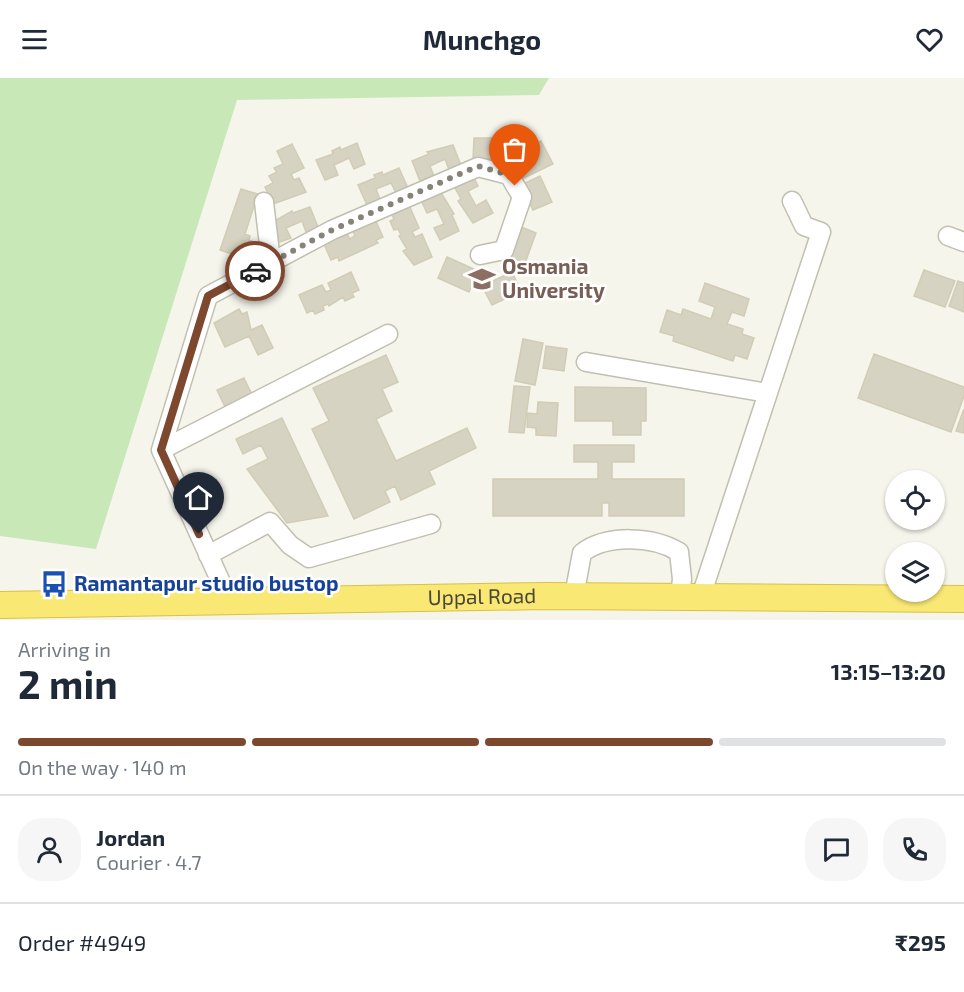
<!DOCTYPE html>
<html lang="en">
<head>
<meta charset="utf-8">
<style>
  body { margin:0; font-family:"Exo 2",sans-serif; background:#f6f6f7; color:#1f2937; height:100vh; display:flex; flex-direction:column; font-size:22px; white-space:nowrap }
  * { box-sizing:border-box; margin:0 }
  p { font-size:20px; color:#747a83 }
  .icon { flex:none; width:33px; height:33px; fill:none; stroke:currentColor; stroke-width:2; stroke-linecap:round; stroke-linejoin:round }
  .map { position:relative; height:542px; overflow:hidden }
  .side { display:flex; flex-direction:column; background:#fff; flex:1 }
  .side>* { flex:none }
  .controls { position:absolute; left:885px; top:392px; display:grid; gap:12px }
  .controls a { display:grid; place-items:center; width:60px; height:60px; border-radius:50%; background:#fff; box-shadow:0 2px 4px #0004; font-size:30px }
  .pin { position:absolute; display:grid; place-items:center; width:51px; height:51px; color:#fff; margin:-62px -26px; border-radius:50% 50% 50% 0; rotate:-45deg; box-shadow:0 0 6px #0007 }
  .pin .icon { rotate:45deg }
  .courier { position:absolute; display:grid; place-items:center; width:60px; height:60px; margin:-30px; border:4px solid #7e482f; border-radius:50%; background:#fff; color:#222; box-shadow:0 2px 8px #0007 }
  .headline em { font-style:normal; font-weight:700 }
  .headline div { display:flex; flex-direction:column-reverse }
  .headline { display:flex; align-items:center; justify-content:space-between; height:102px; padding:0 18px }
  h1 { font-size:39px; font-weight:700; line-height:45px }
  .bar { display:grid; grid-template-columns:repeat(4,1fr); gap:9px 6px; align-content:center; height:72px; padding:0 18px }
  .bar i { height:8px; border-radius:4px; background:#e0e1e3 }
  .bar .on { background:#7e482f }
  .bar p { grid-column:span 4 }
  .line { display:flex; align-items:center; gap:15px; padding:0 18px; border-top:2px solid #e0e1e3 }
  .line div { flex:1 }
  .round { display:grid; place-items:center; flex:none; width:63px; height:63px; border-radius:24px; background:#f6f6f7 }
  header { display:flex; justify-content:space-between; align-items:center; height:78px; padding:0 18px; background:#fff; font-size:27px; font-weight:700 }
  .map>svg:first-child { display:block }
  .green { fill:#c8e8b7 }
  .building { fill:#d7d3c2; stroke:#d2ccb5; stroke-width:1.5 }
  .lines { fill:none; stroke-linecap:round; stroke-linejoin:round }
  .minor-casing { stroke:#c1bfaf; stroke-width:21 }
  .highway-casing { stroke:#d9c142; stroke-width:28 }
  .minor { stroke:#fff; stroke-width:18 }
  .highway { stroke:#f9e874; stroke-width:26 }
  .done { stroke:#868478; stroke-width:6; stroke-dasharray:0 10.8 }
  .route { stroke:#7e482f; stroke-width:8 }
  .labels { text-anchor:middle; stroke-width:5; stroke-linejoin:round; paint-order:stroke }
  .education-label { font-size:21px; font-weight:bold; fill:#785e54; stroke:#fff; text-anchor:start }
  .transit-label { font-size:21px; font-weight:bold; fill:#164399; stroke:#fff; text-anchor:start }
  .street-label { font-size:21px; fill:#4a473a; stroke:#fff }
</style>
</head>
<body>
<header><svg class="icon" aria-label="menu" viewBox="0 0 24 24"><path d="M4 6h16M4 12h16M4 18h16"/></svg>Munchgo<svg class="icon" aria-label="heart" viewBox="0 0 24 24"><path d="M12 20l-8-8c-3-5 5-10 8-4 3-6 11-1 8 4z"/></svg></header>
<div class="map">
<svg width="964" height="542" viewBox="0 0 964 542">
  <rect width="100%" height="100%" fill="#f5f5ec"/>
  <path class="green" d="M0,0H549L539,17L237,22L96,471L0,458Z"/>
  <path class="building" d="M474,60H505V81H473Z
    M541,63L553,86L524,100L513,78Z
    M357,65L365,86L354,91L349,80L334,87L338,97L325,102L316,82L333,76L332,73L340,69L341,72Z
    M292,66L304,90L291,96L294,102L299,100L306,114L273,126L265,109L273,105L269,98L277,94L274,90L283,86L277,73Z
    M453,67L461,87L449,92L445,81L430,88L434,98L420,103L412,83L429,76L427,74Z
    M399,90L408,110L396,115L391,105L376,111L380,121L367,127L358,107L375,100L374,97L382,94L383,97Z
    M472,96L478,108L468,113L476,128L486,122L493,135L473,145L458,123L461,121L453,106Z
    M540,98L552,124L533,132L521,107Z
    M241,111L258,116L245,156L250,158L249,162L267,169L261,185L240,177L245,163H243L238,178L220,172Z
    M440,113L454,136L452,137L459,153L440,162L434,150L444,146L437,131L427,135L421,122Z
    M409,127L419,150L412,154L415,159L422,156L432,179L414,187L403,173L407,171L399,158L401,157L398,151L394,152L390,143L394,141L391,135Z
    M310,129L318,149L306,154L302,143L286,150L291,160L277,165L269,146L292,133L293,135Z
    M375,141L383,159L376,162L378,165L339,183L338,179L331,182L323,164L346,154L350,161L355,158L352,151Z
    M516,147L536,155L525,185L504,178Z
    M447,179L478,193L469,214L438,200Z
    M924,192L955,203L945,229L914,218Z
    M351,194L359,212L352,215L354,219L345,223L343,219L329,228L328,226L323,228L324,232L315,236L313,232L307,235L299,217L322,207L326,214L331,212L328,205Z
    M512,194L521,213L492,227L482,208Z
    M958,203L964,205V234L949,228Z
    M705,205L749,221L744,238L732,234L727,246L743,251L742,256L754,260L747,281L735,277L733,283L673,263L674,258L660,254L667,232L681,237L683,231L711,241L715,229L699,223Z
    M239,231L242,236L247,234L251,252L262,247L273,270L258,277L249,258L225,269L214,245Z
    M523,261L543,265L535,307L515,303Z
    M546,268L567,271L564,293L543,290Z
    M874,276L964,309V318L951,354L858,320Z
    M386,277L398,304L382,311L392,333L376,341L396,383L467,350L476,370L429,393L435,406L401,422L395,408L385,413L390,424L354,441L312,351L329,343L313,310Z
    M244,300L255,323L228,335L217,312Z
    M514,308L530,309L524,355L509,354Z
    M575,309L646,310V343H641V357H613V343H575Z
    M538,324L558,325L556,358L536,357V350L527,349L528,335L537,336Z
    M964,331V355L956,353Z
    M282,340L328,438L287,445L247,391L268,381L261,367L243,376L236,361Z
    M574,367H634V384H612V401H684V438H609V425H602V438H493V401H598V384H574Z"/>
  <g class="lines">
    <defs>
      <path id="minor" d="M264,124L271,184
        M948,158L964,164
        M586,284L768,315
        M161,372L388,256
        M208,477L270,444L290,467L309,480L431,446
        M574,518L582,475C607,456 653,458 679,474L682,501L680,518
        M701,518L821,154L804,148L792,123
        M229,522L161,372L208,218L332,152L478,89L509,97L522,119L504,172L480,177"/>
      <g id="highway">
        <path id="s1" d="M0,527L546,518L964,521"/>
      </g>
    </defs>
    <use href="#minor" class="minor-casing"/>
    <use href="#highway" class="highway-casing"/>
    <use href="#minor" class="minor"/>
    <use href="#highway" class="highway"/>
  </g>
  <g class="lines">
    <path class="done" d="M255,193L332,152L478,88L509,97L515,108"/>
    <path class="route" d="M199,456L161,372L208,218L255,193"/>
  </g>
  <defs>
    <symbol id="university-bare" viewBox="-9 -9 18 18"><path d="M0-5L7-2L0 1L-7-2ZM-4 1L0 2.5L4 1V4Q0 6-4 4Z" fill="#8d6e63" stroke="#fff" stroke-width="2.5" paint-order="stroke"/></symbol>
    <symbol id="bus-bare" viewBox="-9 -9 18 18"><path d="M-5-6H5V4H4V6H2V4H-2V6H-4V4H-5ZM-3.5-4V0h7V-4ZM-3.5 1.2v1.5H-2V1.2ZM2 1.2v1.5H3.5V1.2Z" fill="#1a4fb4" stroke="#fff" stroke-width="2.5" paint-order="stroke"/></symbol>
  </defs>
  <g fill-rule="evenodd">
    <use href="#university-bare" x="463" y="182" width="38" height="38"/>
    <use href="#bus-bare" x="35" y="487" width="38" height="38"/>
  </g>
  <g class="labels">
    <g class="education-label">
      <text x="502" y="196">Osmania<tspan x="502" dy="24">University</tspan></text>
    </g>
    <g class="transit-label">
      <text x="74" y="513">Ramantapur studio bustop</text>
    </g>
    <g class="street-label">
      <text dy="7" stroke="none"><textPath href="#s1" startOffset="482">Uppal Road</textPath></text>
    </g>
  </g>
</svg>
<div class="controls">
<a><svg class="icon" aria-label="locate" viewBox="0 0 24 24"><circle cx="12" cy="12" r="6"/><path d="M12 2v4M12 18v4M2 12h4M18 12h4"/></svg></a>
<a><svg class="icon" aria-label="layers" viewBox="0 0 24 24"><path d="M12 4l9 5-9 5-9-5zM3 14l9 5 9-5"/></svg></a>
</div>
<div class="pin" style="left:515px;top:108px;background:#ea580c"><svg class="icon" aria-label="bag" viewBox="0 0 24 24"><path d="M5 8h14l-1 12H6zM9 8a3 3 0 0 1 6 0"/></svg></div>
<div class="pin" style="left:199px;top:456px;background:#1f2937"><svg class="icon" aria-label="home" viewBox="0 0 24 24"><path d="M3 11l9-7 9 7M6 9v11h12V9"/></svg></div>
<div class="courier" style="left:255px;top:193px"><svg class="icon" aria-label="car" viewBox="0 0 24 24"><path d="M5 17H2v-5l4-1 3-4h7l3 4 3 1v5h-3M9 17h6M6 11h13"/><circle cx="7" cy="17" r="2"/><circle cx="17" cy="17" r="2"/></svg></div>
</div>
<section class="side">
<div class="headline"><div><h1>2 min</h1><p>Arriving in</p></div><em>13:15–13:20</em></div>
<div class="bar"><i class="on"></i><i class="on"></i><i class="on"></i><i></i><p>On the way · 140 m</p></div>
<div class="line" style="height:108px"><a class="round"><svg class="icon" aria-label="person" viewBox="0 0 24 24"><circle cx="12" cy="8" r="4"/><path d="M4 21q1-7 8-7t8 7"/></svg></a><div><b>Jordan</b><p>Courier · 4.7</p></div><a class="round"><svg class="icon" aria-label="chat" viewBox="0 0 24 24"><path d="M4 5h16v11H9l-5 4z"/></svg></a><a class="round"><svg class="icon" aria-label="phone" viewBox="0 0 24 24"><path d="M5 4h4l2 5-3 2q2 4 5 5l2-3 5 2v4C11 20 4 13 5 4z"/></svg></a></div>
<div class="line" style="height:78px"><div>Order #4949</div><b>₹295</b></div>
</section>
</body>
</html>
